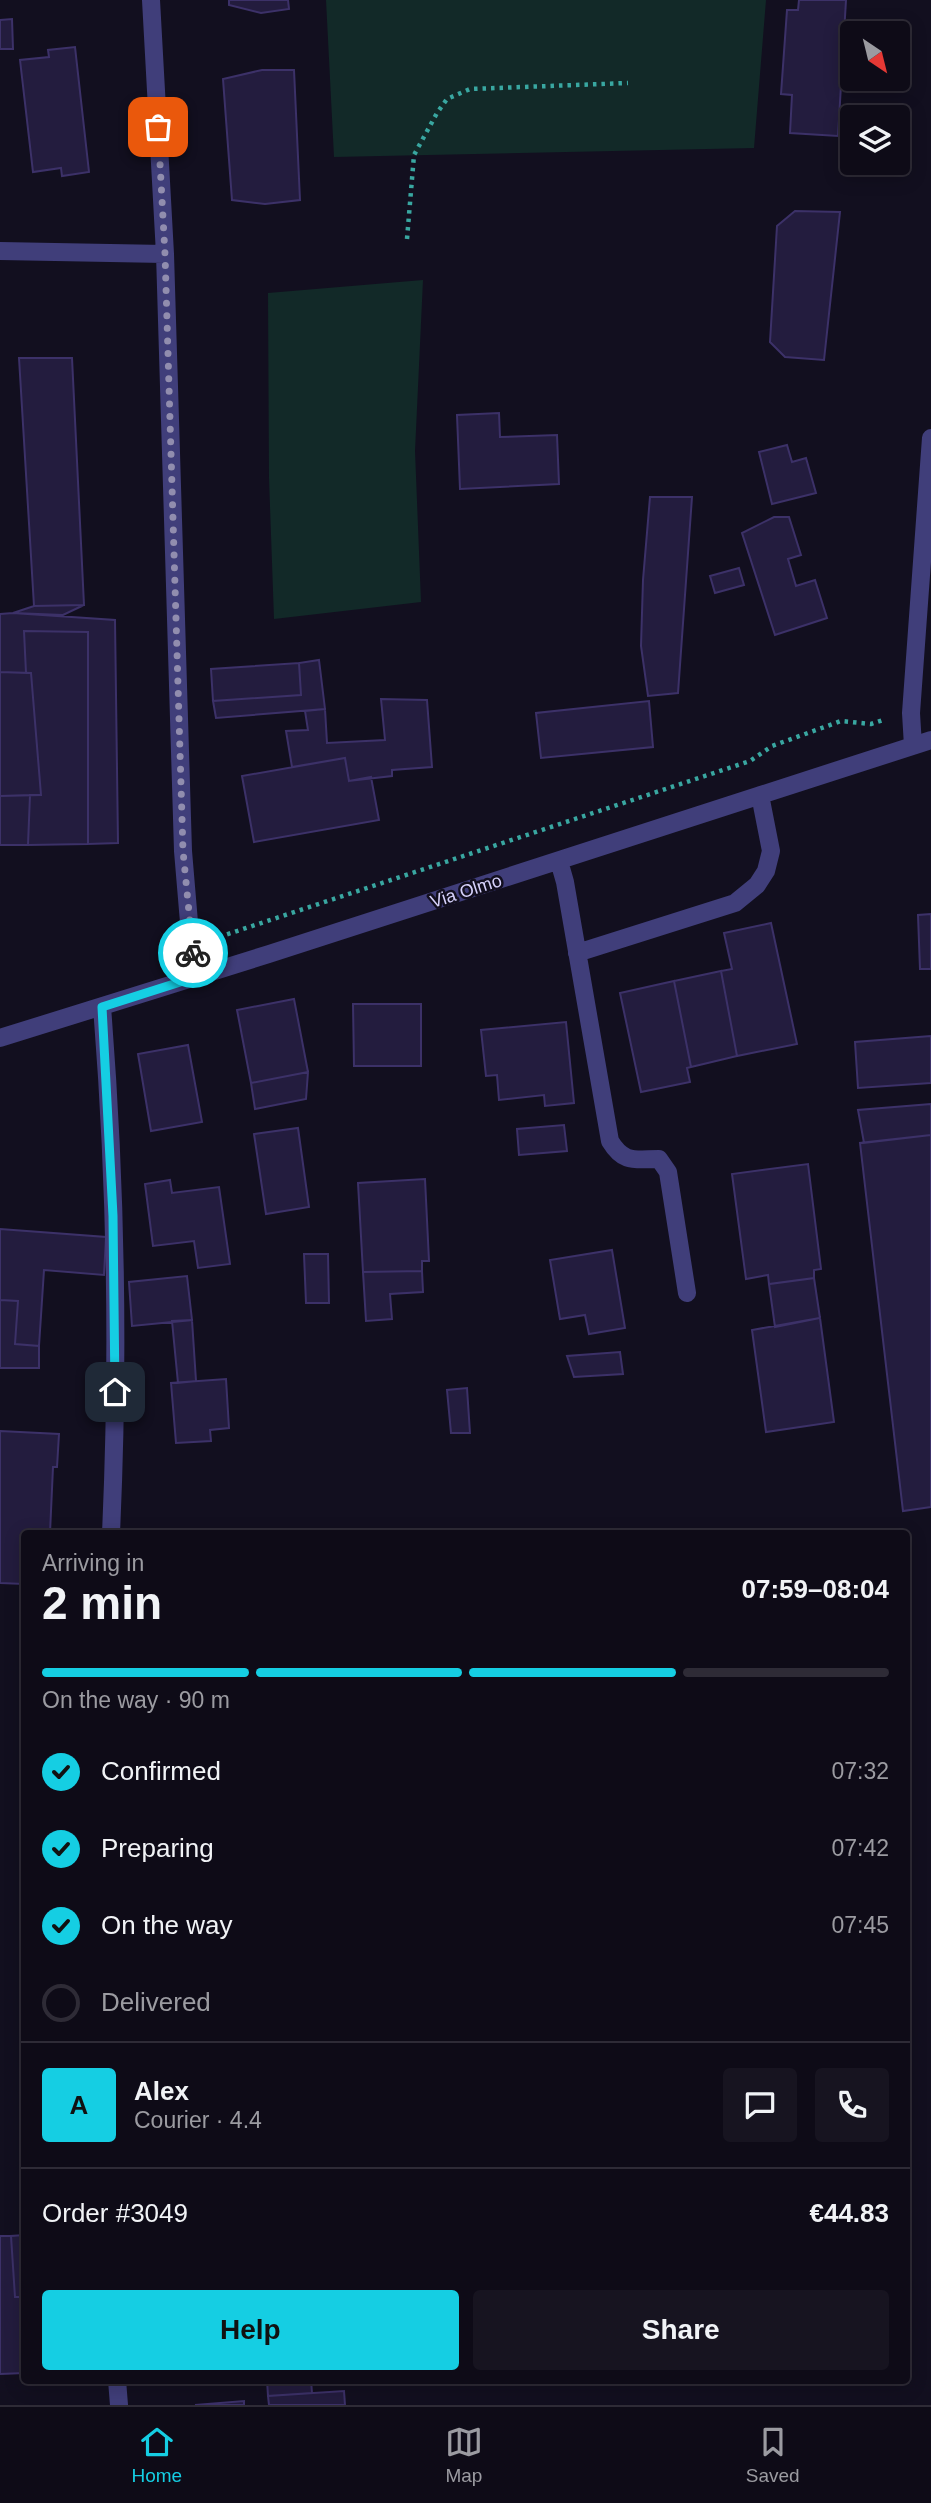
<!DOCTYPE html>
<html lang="en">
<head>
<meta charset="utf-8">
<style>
  body { margin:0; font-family:Helvetica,sans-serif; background:#171420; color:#f1f3f6; height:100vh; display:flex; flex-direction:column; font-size:26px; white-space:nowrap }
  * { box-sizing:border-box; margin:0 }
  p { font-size:23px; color:#9b9ba1 }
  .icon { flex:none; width:38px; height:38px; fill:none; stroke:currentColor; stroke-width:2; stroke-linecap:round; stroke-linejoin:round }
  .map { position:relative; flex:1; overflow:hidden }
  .sheet { position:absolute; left:21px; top:1530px; width:889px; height:854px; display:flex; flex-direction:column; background:#0e0b17; border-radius:7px; box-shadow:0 4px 18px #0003,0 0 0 2px #2e2b36 }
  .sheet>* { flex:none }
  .needle { width:46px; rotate:145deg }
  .fabs { position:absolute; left:840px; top:21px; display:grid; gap:14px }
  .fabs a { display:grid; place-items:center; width:70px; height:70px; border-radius:7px; background:#0e0b17; box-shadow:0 4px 18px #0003,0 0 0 2px #2e2b36; font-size:35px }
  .pin { position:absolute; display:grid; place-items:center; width:60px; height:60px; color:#fff; margin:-30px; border-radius:14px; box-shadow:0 4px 10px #0006 }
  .courier { position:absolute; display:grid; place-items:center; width:70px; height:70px; margin:-35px; border:5px solid #15cee3; border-radius:50%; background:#fff; color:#222; box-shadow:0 2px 9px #0007 }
  .head em { font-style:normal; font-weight:600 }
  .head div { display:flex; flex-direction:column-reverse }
  .head { display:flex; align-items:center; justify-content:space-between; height:119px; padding:0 21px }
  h1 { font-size:46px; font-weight:600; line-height:52px }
  .bar { display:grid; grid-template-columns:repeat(4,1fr); gap:10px 7px; align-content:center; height:84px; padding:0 21px }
  .bar i { height:9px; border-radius:5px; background:#2e2b36 }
  .bar .on { background:#15cee3 }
  .bar p { grid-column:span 4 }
  .line { display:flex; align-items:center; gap:18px; padding:0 21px; border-top:2px solid #2e2b36 }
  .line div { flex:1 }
  .round { display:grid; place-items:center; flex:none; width:74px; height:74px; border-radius:7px; background:#171420 }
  ol { padding:0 21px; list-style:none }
  li { display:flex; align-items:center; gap:21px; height:77px }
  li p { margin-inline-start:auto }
  li .icon { padding:7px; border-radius:50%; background:#15cee3; color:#111; stroke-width:4 }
  li:last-child { color:#9b9ba1 }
  li i { width:38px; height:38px; border:4px solid #2e2b36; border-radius:50% }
  .primary-button { display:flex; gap:14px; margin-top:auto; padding:14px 21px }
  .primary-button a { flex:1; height:80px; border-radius:7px; background:#15cee3; color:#111; font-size:28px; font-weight:600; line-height:80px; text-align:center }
  .primary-button a+a { background:#171420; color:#f1f3f6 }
  .tab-bar { display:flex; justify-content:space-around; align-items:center; height:98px; border-top:2px solid #2e2b36; background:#0e0b17; font-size:19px; color:#9b9ba1 }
  .tab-bar a { display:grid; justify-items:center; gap:4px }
  .tab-bar .on { color:#15cee3 }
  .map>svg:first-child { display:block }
  .green { fill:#122928 }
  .building { fill:#231c3e; stroke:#3c3168; stroke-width:2 }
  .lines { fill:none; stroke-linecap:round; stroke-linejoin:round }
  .path { stroke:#39a7a1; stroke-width:4.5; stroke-dasharray:3.5 5; stroke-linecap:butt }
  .minor { stroke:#403e7a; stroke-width:18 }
  .done { stroke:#918dae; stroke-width:7; stroke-dasharray:0 12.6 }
  .route { stroke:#15cee3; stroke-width:9 }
  .labels { text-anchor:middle; stroke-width:5; stroke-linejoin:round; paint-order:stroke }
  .street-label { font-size:18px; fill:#d6d1fb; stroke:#120f1f }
</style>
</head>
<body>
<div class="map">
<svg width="931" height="2405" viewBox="0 0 931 2405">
  <rect width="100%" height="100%" fill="#120f1f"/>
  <path class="green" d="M326,0H766L754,148L334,157Z
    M423,280L415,451L421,602L274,619L269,478L268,293Z"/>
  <path class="building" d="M229,0H288L289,9L261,13L229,5Z
    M799,0H846L838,136L790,133L792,95L781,94L787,10H798Z
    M12,19L13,49H0V20Z
    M75,47L89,172L62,176L61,168L33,172L20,60L49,57L48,50Z
    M262,70H294L300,200L265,204L232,200L223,79Z
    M795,211L840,212L824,360L785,357L770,342L777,226Z
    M19,358H72L84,605L34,606Z
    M499,413L500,437L557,435L559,484L460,489L457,415Z
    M787,445L792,462L806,458L816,493L772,504L759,452Z
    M650,497H692L678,693L648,696L641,646L643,580Z
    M774,517H789L801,555L788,559L796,586L815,580L827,618L775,635L742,533Z
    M739,568L744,585L715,593L710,576Z
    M84,605L63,615L13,613L34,606Z
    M13,613L115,620L118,843L88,844V632L24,631L26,673L0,672V614Z
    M24,631L88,632V844L28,845L30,795H41L31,673H26Z
    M319,660L325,709L216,718L213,701L301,695L299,663Z
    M299,663L301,695L213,701L211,669Z
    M0,672L31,673L41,795L0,796Z
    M381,699L427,700L432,767L392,770V776L349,781L345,758L292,767L286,731L308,730L305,711L325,709L327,743L385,740Z
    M649,701L653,747L541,758L536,713Z
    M345,758L349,781L371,777L379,820L254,842L242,776Z
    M30,795L28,845H0V796Z
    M931,914V969H920L918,915Z
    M771,923L797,1044L737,1056L721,971L732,969L724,933Z
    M721,971L737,1056L691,1067L674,981Z
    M674,981L691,1067L687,1068L690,1082L641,1092L620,993Z
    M294,999L308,1072L251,1083L237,1010Z
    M353,1004H421V1066H354Z
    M566,1022L574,1103L545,1106L544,1095L499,1100L497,1075L486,1076L481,1030Z
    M931,1036V1083L858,1088L855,1042Z
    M188,1045L202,1122L151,1131L138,1054Z
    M308,1072L306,1099L255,1109L251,1083Z
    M931,1104V1135L864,1143L858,1110Z
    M564,1125L567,1151L519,1155L517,1129Z
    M298,1128L309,1207L266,1214L254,1134Z
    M931,1135V1507L903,1511L860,1143Z
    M808,1164L821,1269L814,1270V1278L769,1284L768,1275L746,1279L732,1174Z
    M425,1179L429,1261H422V1271L363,1272L358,1183Z
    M170,1180L172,1193L219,1187L230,1264L198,1268L194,1241L153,1246L145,1184Z
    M0,1229L106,1237L104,1275L44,1270L39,1346L15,1344L18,1301L0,1300Z
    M612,1250L625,1328L589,1334L585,1315L560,1319L550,1260Z
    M304,1254H328L329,1303H306Z
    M422,1271L423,1292L390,1294L392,1319L366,1321L363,1272Z
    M187,1276L192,1320L132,1326L129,1282Z
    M814,1278L820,1318L775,1327L769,1284Z
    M0,1300L18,1301L15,1344L39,1346V1368H0Z
    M820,1318L834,1422L766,1432L752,1330Z
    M192,1320L196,1381L178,1383L172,1321Z
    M620,1352L623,1374L574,1377L567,1356Z
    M226,1379L229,1428L210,1430L211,1441L176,1443L171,1383Z
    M467,1388L470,1433H451L447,1390Z
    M0,1431L59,1434L57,1467H53L50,1533H24V1584L0,1583Z
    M24,2235V2297H15L11,2236Z
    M0,2236H11L15,2297H24V2373L0,2374Z
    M267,2380H311L312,2393L268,2396Z
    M344,2391L345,2405H269L268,2396Z
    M244,2401V2405H195Z"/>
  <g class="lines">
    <path class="path" d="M407,239L414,155L437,113L447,99L470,89L628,83
      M219,937L750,761L772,746L841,721L871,724L886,719"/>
    <path class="minor" d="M151,0L165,254L183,851L191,946L199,976
      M0,251L165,254
      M913,746L911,713L931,438
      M559,861L565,882L610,1141C624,1164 635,1159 659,1159L668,1172L687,1293
      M577,953L735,903L757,885L766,871L771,851L760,795
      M102,1007C116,1182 119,1358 111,1533
      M0,1038L269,954L931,740
      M117,2380L119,2405"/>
  </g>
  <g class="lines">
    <path class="done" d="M158,127L165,254L183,851L193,953"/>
    <path class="route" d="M115,1392L113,1216L102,1007L199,976L193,953"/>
  </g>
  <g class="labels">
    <g class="street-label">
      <text transform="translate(466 891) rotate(-18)" y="6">Via Olmo</text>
    </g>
  </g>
</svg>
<div class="fabs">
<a><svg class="needle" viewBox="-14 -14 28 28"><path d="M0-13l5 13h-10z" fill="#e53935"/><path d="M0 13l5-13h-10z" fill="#9b9ba1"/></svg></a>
<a><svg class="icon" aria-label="layers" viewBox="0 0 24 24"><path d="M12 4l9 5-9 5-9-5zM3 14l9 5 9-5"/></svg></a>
</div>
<div class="pin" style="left:158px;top:127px;background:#ea580c"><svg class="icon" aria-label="bag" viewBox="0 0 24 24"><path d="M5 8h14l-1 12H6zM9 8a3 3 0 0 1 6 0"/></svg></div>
<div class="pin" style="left:115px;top:1392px;background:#1f2937"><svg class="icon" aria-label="home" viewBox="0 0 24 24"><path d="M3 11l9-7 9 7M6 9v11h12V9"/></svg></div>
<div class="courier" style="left:193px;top:953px"><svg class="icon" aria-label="bike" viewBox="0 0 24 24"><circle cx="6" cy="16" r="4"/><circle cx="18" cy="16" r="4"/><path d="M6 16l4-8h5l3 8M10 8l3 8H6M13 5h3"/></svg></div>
<section class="sheet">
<div class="head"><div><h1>2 min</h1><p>Arriving in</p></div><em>07:59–08:04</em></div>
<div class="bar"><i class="on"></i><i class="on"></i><i class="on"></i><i></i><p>On the way · 90 m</p></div>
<ol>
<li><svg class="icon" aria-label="check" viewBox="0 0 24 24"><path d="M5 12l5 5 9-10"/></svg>Confirmed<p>07:32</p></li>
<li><svg class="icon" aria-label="check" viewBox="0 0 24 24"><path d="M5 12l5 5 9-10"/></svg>Preparing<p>07:42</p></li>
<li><svg class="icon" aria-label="check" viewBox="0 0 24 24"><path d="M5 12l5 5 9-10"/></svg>On the way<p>07:45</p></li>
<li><i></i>Delivered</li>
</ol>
<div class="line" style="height:126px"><b class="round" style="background:#15cee3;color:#111">A</b><div><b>Alex</b><p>Courier · 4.4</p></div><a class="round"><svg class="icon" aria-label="chat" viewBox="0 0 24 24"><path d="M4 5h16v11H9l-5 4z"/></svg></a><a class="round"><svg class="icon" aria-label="phone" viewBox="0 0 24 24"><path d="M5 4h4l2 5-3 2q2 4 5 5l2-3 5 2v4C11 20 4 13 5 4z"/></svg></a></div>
<div class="line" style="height:91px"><div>Order #3049</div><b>€44.83</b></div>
<div class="primary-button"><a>Help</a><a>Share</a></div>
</section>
</div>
<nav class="tab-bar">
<a class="on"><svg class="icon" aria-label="home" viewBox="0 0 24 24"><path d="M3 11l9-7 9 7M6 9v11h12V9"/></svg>Home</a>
<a><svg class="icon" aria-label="map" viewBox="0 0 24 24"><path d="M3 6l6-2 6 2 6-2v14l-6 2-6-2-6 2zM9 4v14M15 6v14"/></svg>Map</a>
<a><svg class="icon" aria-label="saved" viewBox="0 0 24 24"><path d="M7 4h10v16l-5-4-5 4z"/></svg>Saved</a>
</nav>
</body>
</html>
